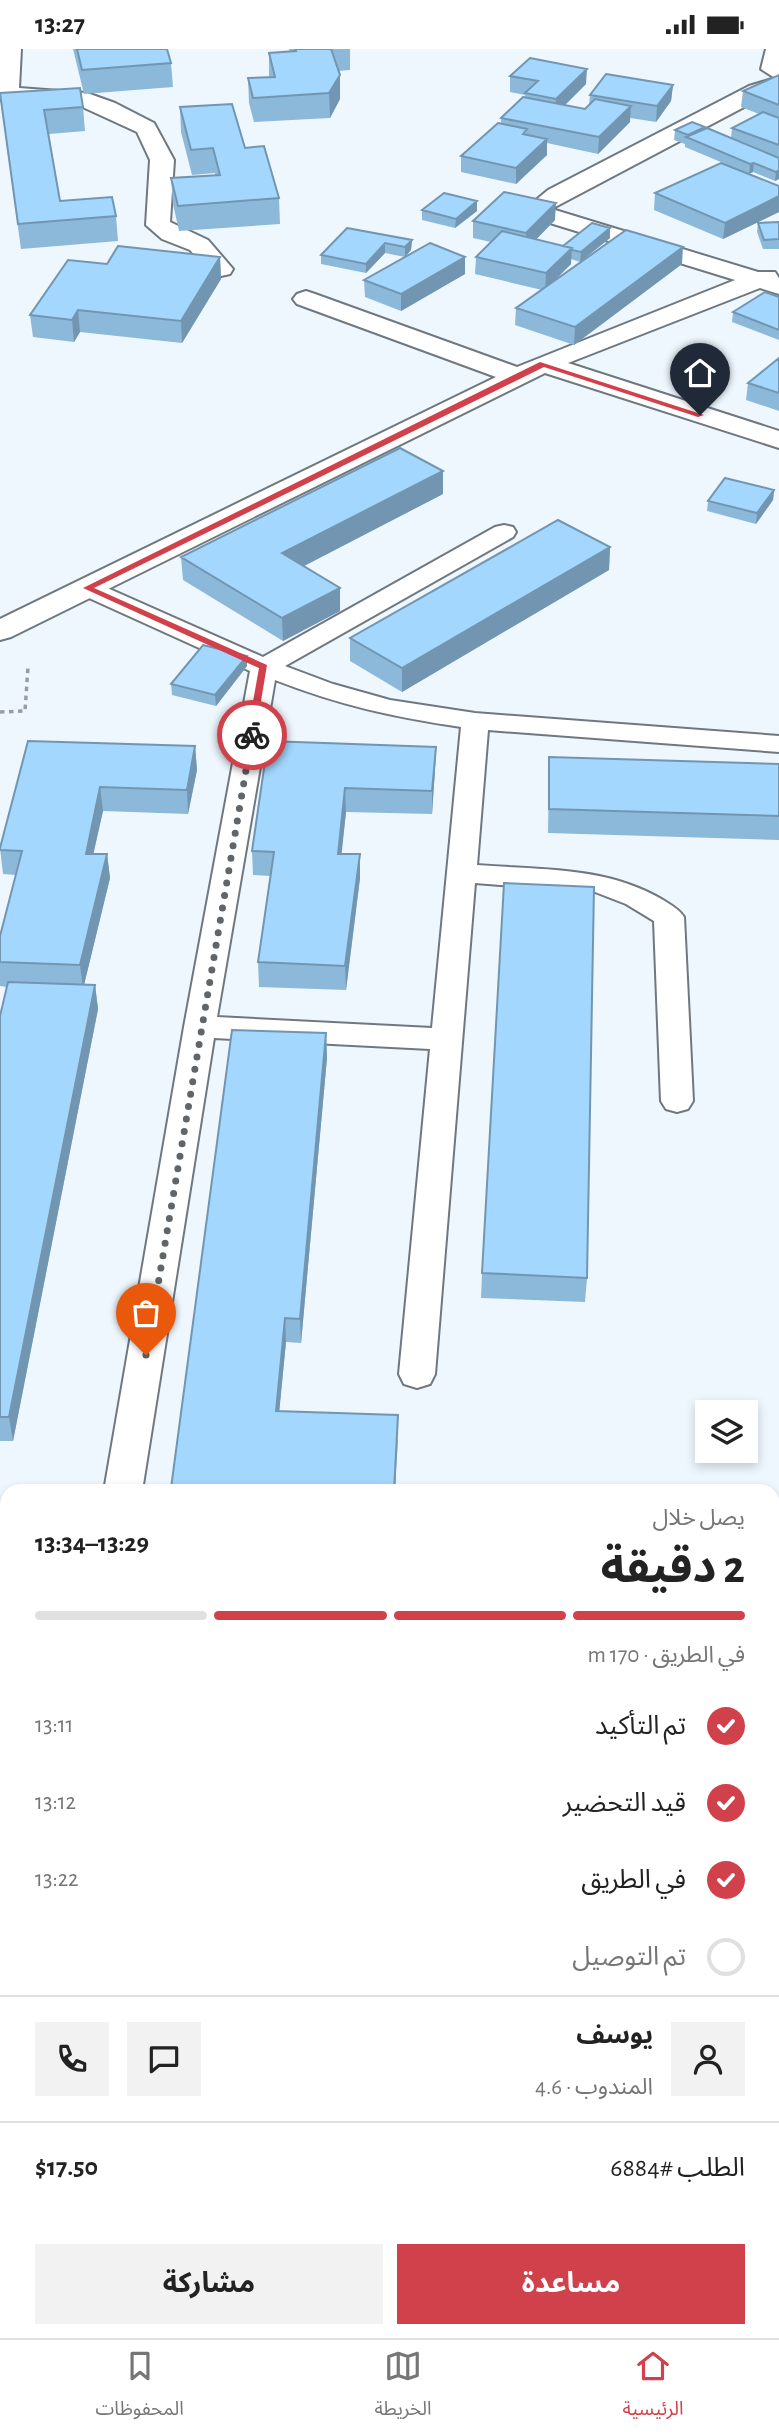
<!DOCTYPE html>
<html lang="ar">
<head>
<meta charset="utf-8">
<style>
  body { margin:0; font-family:"Alegreya Sans","Noto Sans Arabic",sans-serif; background:#f2f2f2; color:#222; direction:rtl; height:100vh; display:flex; flex-direction:column; font-size:26px; white-space:nowrap }
  * { box-sizing:border-box; margin:0 }
  p { font-size:23px; color:#767676 }
  .icon { flex:none; width:38px; height:38px; fill:none; stroke:currentColor; stroke-width:2; stroke-linecap:round; stroke-linejoin:round }
  .map { position:relative; flex:1; overflow:hidden; direction:ltr }
  .sheet { position:absolute; left:0px; top:1435px; width:780px; height:854px; display:flex; flex-direction:column; background:#fff; border-radius:21px 21px 0 0; box-shadow:0 4px 10px #0003; direction:rtl }
  .sheet>* { flex:none }
  .controls { position:absolute; left:695px; top:1351px; display:grid; gap:14px }
  .controls a { display:grid; place-items:center; width:63px; height:63px; border-radius:0px; background:#fff; box-shadow:0 4px 10px #0003; font-size:35px }
  .pin { position:absolute; display:grid; place-items:center; width:60px; height:60px; color:#fff; margin:-72px -30px; border-radius:50% 50% 50% 0; rotate:-45deg; box-shadow:0 0 7px #0007 }
  .pin .icon { rotate:45deg }
  .courier { position:absolute; display:grid; place-items:center; width:70px; height:70px; margin:-35px; border:5px solid #d1414b; border-radius:50%; background:#fff; color:#222; box-shadow:0 2px 9px #0007 }
  .headline em { font-style:normal; font-weight:700 }
  .headline div { display:flex; flex-direction:column-reverse }
  .headline { display:flex; align-items:center; justify-content:space-between; height:119px; padding:0 35px }
  h1 { font-size:46px; font-weight:700; line-height:52px }
  .bar { display:grid; grid-template-columns:repeat(4,1fr); gap:10px 7px; align-content:center; height:84px; padding:0 35px }
  .bar i { height:9px; border-radius:5px; background:#e0e0e0 }
  .bar .active { background:#d1414b }
  .bar p { grid-column:span 4 }
  .line { display:flex; align-items:center; gap:18px; padding:0 35px; border-top:2px solid #e0e0e0 }
  .line div { flex:1 }
  .round { display:grid; place-items:center; flex:none; width:74px; height:74px; border-radius:0px; background:#f2f2f2 }
  ol { padding:0 35px; list-style:none }
  li { display:flex; align-items:center; gap:21px; height:77px }
  li p { margin-inline-start:auto }
  li .icon { padding:7px; border-radius:50%; background:#d1414b; color:#fff; stroke-width:4 }
  li:last-child { color:#767676 }
  li i { width:38px; height:38px; border:4px solid #e0e0e0; border-radius:50% }
  .button { display:flex; gap:14px; margin-top:auto; padding:14px 35px }
  .button a { flex:1; height:80px; border-radius:0px; background:#d1414b; color:#fff; font-size:28px; font-weight:700; line-height:80px; text-align:center }
  .button a+a { background:#f2f2f2; color:#222 }
  .status { display:flex; justify-content:space-between; align-items:center; height:49px; padding:0 35px; background:#fff; direction:ltr }
  .status svg { height:19px; fill:currentColor }
  .tab-bar { display:flex; justify-content:space-around; align-items:center; height:98px; border-top:2px solid #e0e0e0; background:#fff; font-size:19px; color:#767676 }
  .tab-bar a { display:grid; justify-items:center; gap:4px }
  .tab-bar .active { color:#d1414b }
  .map>svg:first-child { display:block }
  .lines { fill:none; stroke-linecap:round; stroke-linejoin:round }
  .service-casing { stroke:#6f787f; stroke-width:4 }
  .minor-casing { stroke:#6f787f; stroke-width:4 }
  .path { stroke:#979ea3; stroke-width:3.5; stroke-dasharray:4.5 4.5; stroke-linecap:butt }
  .service { fill:#fff; fill-rule:evenodd }
  .minor { fill:#fff; fill-rule:evenodd }
  .wall { fill:#8cb9da }
  .shaded-wall { fill:#7296b1 }
  .building { fill:#a3d7fd; stroke:#7296b1; stroke-width:2 }
  .route { fill:#d1414b }
  .done { stroke:#606569; stroke-width:7; stroke-dasharray:0 12.6 }
</style>
</head>
<body>
<div class="status"><b>13:27</b><svg viewBox="0 0 49 12"><path d="M0 12V9h3v3zM5 12V6h3v6zM10 12V3h3v9zM15 12V0h3v12zM26 1h20v11H26zM47 4h2v5h-2z"/></svg></div>
<div class="map">
<svg width="779" height="2289" viewBox="0 0 779 2289">
  <rect width="100%" height="100%" fill="#eff7fe"/>
  <g class="lines">
    <defs>
      <path id="service" d="M504,476L513,478L516,483L513,488L285,617L333,635L390,651L475,664L779,687V703L488,681L477,816C541,821 606,817 663,851C671,856 679,860 684,868L693,1052L688,1060L677,1063L666,1060L661,1052L654,872L626,855L595,843L475,834L435,1325L430,1335L417,1339L404,1335L399,1325L430,1000L214,989L142,1442H104L184,978L250,622L78,544L74,539L78,534L87,531L96,534L263,608L495,478ZM275,631C339,656 393,668 461,678L432,979L217,968Z"/>
      <path id="minor" d="M0,0H21L19,39L87,44L115,54L154,74L174,111L170,173L208,191L233,220L230,225L221,227L212,225L190,201L162,190L146,176L150,111L137,83L76,55L0,51Z
        M766,0H779V42L765,47L555,158V161L758,223H775L779,229V245L760,239L568,314L779,382V399L545,324L11,588L0,591V570L496,328L297,255L293,250L297,245L306,242L315,245L517,318L735,231L537,170L530,156L548,141L749,37L775,29L761,20Z"/>
    </defs>
    <use href="#service" class="service-casing"/>
    <use href="#minor" class="minor-casing"/>
    <path class="path" d="M0,663L25,662L28,618"/>
    <use href="#service" class="service"/>
    <use href="#minor" class="minor"/>
  </g>
  <path class="wall" d="M73,0H167L171,14L173,38L84,45Z
    M289,0H350V21L338,22L340,50L330,69L254,73L249,54L248,29L269,28V4L290,3Z
    M779,26V130L775,132L753,123L749,125L779,137V163L723,190L654,161L655,144L747,124L685,98V95L674,91L675,81L705,80L731,89L732,79L759,65L741,58L743,42Z
    M510,27L586,35L565,56L585,60L589,56L590,46L673,36L671,52L656,73L630,69V73L598,105L547,94V106L516,135L461,123V107L501,74V69L525,48V46L510,43Z
    M0,48L83,58L85,82L49,85L60,152L116,167L118,192L21,200Z
    M180,58L245,99L279,149L280,175L179,182L173,155L171,129L215,126V124L192,126L181,83Z
    M477,152V162L455,179L422,171V161Z
    M555,171L536,190L563,197L610,179V189L580,213L571,210V215L555,231L682,215L574,296L515,276L516,259L542,241L475,225L476,208L491,193L473,189V172Z
    M779,173V200H763L757,183L758,174Z
    M347,179L412,191L411,201L405,208L385,204L366,224L321,215V206Z
    M220,208L221,230L182,294L80,283L74,293L33,288L30,266L107,215Z
    M465,208V225L401,262L365,248L364,231Z
    M779,248V291L732,273L733,263Z
    M779,309V362L746,351L748,334Z
    M774,441L773,451L756,475L707,462L708,452Z
    M443,445L303,517L340,562L283,592L183,531L181,508Z
    M610,498L609,521L402,643L350,612V589Z
    M247,607V617L216,657L172,646L171,635Z
    M28,692L195,697L197,721L188,765L103,762L93,805H107L110,829L84,936H95L98,960L13,1392H0V967L7,938L0,937V887L16,826L3,825L0,799Z
    M268,692L436,698L435,721L432,765L346,763L341,805L360,829L346,941L259,938L258,913L270,827L253,826L252,802Z
    M549,708L779,715V791L548,784Z
    M326,984L327,1009L301,1294L286,1293L279,1362L398,1390L395,1442H171V1439Z
    M482,1224L587,1229L585,1253L481,1249Z
    M0,1514H7V1728H0Z"/>
  <path class="shaded-wall" d="M587,20L586,35L555,66L556,50Z
    M340,26V50L330,69L329,44Z
    M673,36L671,52L656,73L657,57Z
    M631,57L630,73L598,105L599,88Z
    M547,90V106L516,135V119Z
    M754,114L753,123L749,125L750,115Z
    M779,121V130L775,132L776,123Z
    M779,147V163L723,190L725,174Z
    M477,152V162L455,179L456,170Z
    M556,154L555,171L526,201V184Z
    M610,179V189L580,213L581,203Z
    M412,191L411,201L405,208V198Z
    M385,194V204L366,224V215Z
    M683,198L682,215L574,296L575,278Z
    M572,199L571,215L545,241L546,224Z
    M220,208L221,230L182,294L181,272Z
    M465,208V225L401,262V245Z
    M78,261L80,283L74,293L72,271Z
    M443,422V445L283,528L282,504Z
    M774,441L773,451L756,475L757,464Z
    M610,498L609,521L402,643V619Z
    M340,539V562L283,592L282,569Z
    M247,607V617L216,657L215,646Z
    M195,697L197,721L188,765L187,741Z
    M436,698L435,721L432,765V742Z
    M100,738L103,762L88,829L86,805Z
    M345,739L346,763L339,830L338,805Z
    M107,805L110,829L83,940L80,916Z
    M360,805V829L346,941L345,917Z
    M95,936L98,960L13,1392L9,1368Z
    M326,984L327,1009L301,1294L300,1270Z
    M285,1269L286,1293L277,1386L276,1362Z
    M398,1366L395,1442H394Z"/>
  <path class="building" d="M77,0H167L171,14L82,21Z
    M295,0H331L340,26L329,44L253,49L248,29L275,28L269,4L296,2Z
    M530,9L587,20L556,50L525,44L538,32L510,27Z
    M606,25L673,36L657,57L590,46Z
    M779,26V56L743,42Z
    M80,39L83,58L44,61L60,152L112,148L116,167L18,175L0,44Z
    M523,48L585,60L595,50L631,57L599,88L501,69Z
    M232,55L245,99L264,97L279,149L178,157L171,129L220,126L213,99L191,101L180,58Z
    M763,63L779,69V96L732,79Z
    M692,73L705,78L688,86L675,81Z
    M498,74L527,80L523,85L547,90L516,119L461,107Z
    M707,79L779,109V121L776,123L754,114L750,115L686,88Z
    M721,114L779,137V147L725,174L655,144Z
    M504,143L556,154L526,184L473,172Z
    M444,144L477,152L456,170L422,161Z
    M779,173V190L764,191L758,174Z
    M592,174L610,179L581,203L572,201V199L563,197Z
    M347,179L412,191L405,198L385,194L366,215L321,206Z
    M626,181L683,198L575,278L516,259Z
    M502,182L572,199L546,224L476,208Z
    M430,194L465,208L401,245L364,231Z
    M118,197L220,208L181,272L78,261L72,271L30,266L68,211L107,215Z
    M765,243L779,248V281L733,263Z
    M779,309V344L748,334Z
    M400,399L443,422L282,504L340,539L282,569L181,508Z
    M725,429L774,441L757,464L708,452Z
    M558,471L610,498L402,619L350,589Z
    M203,596L247,607L215,646L171,635Z
    M28,692L195,697L187,741L100,738L86,805H107L80,916L0,913V887L22,802L0,801V799Z
    M268,692L436,698L432,742L345,739L338,805H360L345,917L258,913L274,803L252,802Z
    M549,708L779,715V767L549,760Z
    M504,834L594,838L587,1229L482,1224Z
    M8,933L95,936L9,1368H0V967Z
    M232,981L326,984L300,1270L285,1269L276,1362L398,1366L394,1442H263L171,1439Z
    M0,1514H7V1706H0Z"/>
  <path class="route" d="M540,313L704,366L698,368L544,318L94,539L267,616L255,688L247,686L259,619L83,539Z"/>
  <g class="lines">
    <path class="done" d="M146,1306L252,686"/>
  </g>
</svg>
<div class="controls">
<a><svg class="icon" aria-label="layers" viewBox="0 0 24 24"><path d="M12 4l9 5-9 5-9-5zM3 14l9 5 9-5"/></svg></a>
</div>
<div class="pin" style="left:146px;top:1306px;background:#ea580c"><svg class="icon" aria-label="bag" viewBox="0 0 24 24"><path d="M5 8h14l-1 12H6zM9 8a3 3 0 0 1 6 0"/></svg></div>
<div class="pin" style="left:700px;top:366px;background:#1f2937"><svg class="icon" aria-label="home" viewBox="0 0 24 24"><path d="M3 11l9-7 9 7M6 9v11h12V9"/></svg></div>
<div class="courier" style="left:252px;top:686px"><svg class="icon" aria-label="bike" viewBox="0 0 24 24"><circle cx="6" cy="16" r="4"/><circle cx="18" cy="16" r="4"/><path d="M6 16l4-8h5l3 8M10 8l3 8H6M13 5h3"/></svg></div>
<section class="sheet">
<div class="headline"><div><h1>2 دقيقة</h1><p>يصل خلال</p></div><em>13:29–13:34</em></div>
<div class="bar"><i class="active"></i><i class="active"></i><i class="active"></i><i></i><p>في الطريق · 170 m</p></div>
<ol>
<li><svg class="icon" aria-label="check" viewBox="0 0 24 24"><path d="M5 12l5 5 9-10"/></svg>تم التأكيد<p>13:11</p></li>
<li><svg class="icon" aria-label="check" viewBox="0 0 24 24"><path d="M5 12l5 5 9-10"/></svg>قيد التحضير<p>13:12</p></li>
<li><svg class="icon" aria-label="check" viewBox="0 0 24 24"><path d="M5 12l5 5 9-10"/></svg>في الطريق<p>13:22</p></li>
<li><i></i>تم التوصيل</li>
</ol>
<div class="line" style="height:126px"><a class="round"><svg class="icon" aria-label="person" viewBox="0 0 24 24"><circle cx="12" cy="8" r="4"/><path d="M4 21q1-7 8-7t8 7"/></svg></a><div><b>يوسف</b><p>المندوب · 4.6</p></div><a class="round"><svg class="icon" aria-label="chat" viewBox="0 0 24 24"><path d="M4 5h16v11H9l-5 4z"/></svg></a><a class="round"><svg class="icon" aria-label="phone" viewBox="0 0 24 24"><path d="M5 4h4l2 5-3 2q2 4 5 5l2-3 5 2v4C11 20 4 13 5 4z"/></svg></a></div>
<div class="line" style="height:91px"><div>الطلب #6884</div><b>$17.50</b></div>
<div class="button"><a>مساعدة</a><a>مشاركة</a></div>
</section>
</div>
<nav class="tab-bar">
<a class="active"><svg class="icon" aria-label="home" viewBox="0 0 24 24"><path d="M3 11l9-7 9 7M6 9v11h12V9"/></svg>الرئيسية</a>
<a><svg class="icon" aria-label="map" viewBox="0 0 24 24"><path d="M3 6l6-2 6 2 6-2v14l-6 2-6-2-6 2zM9 4v14M15 6v14"/></svg>الخريطة</a>
<a><svg class="icon" aria-label="saved" viewBox="0 0 24 24"><path d="M7 4h10v16l-5-4-5 4z"/></svg>المحفوظات</a>
</nav>
</body>
</html>
